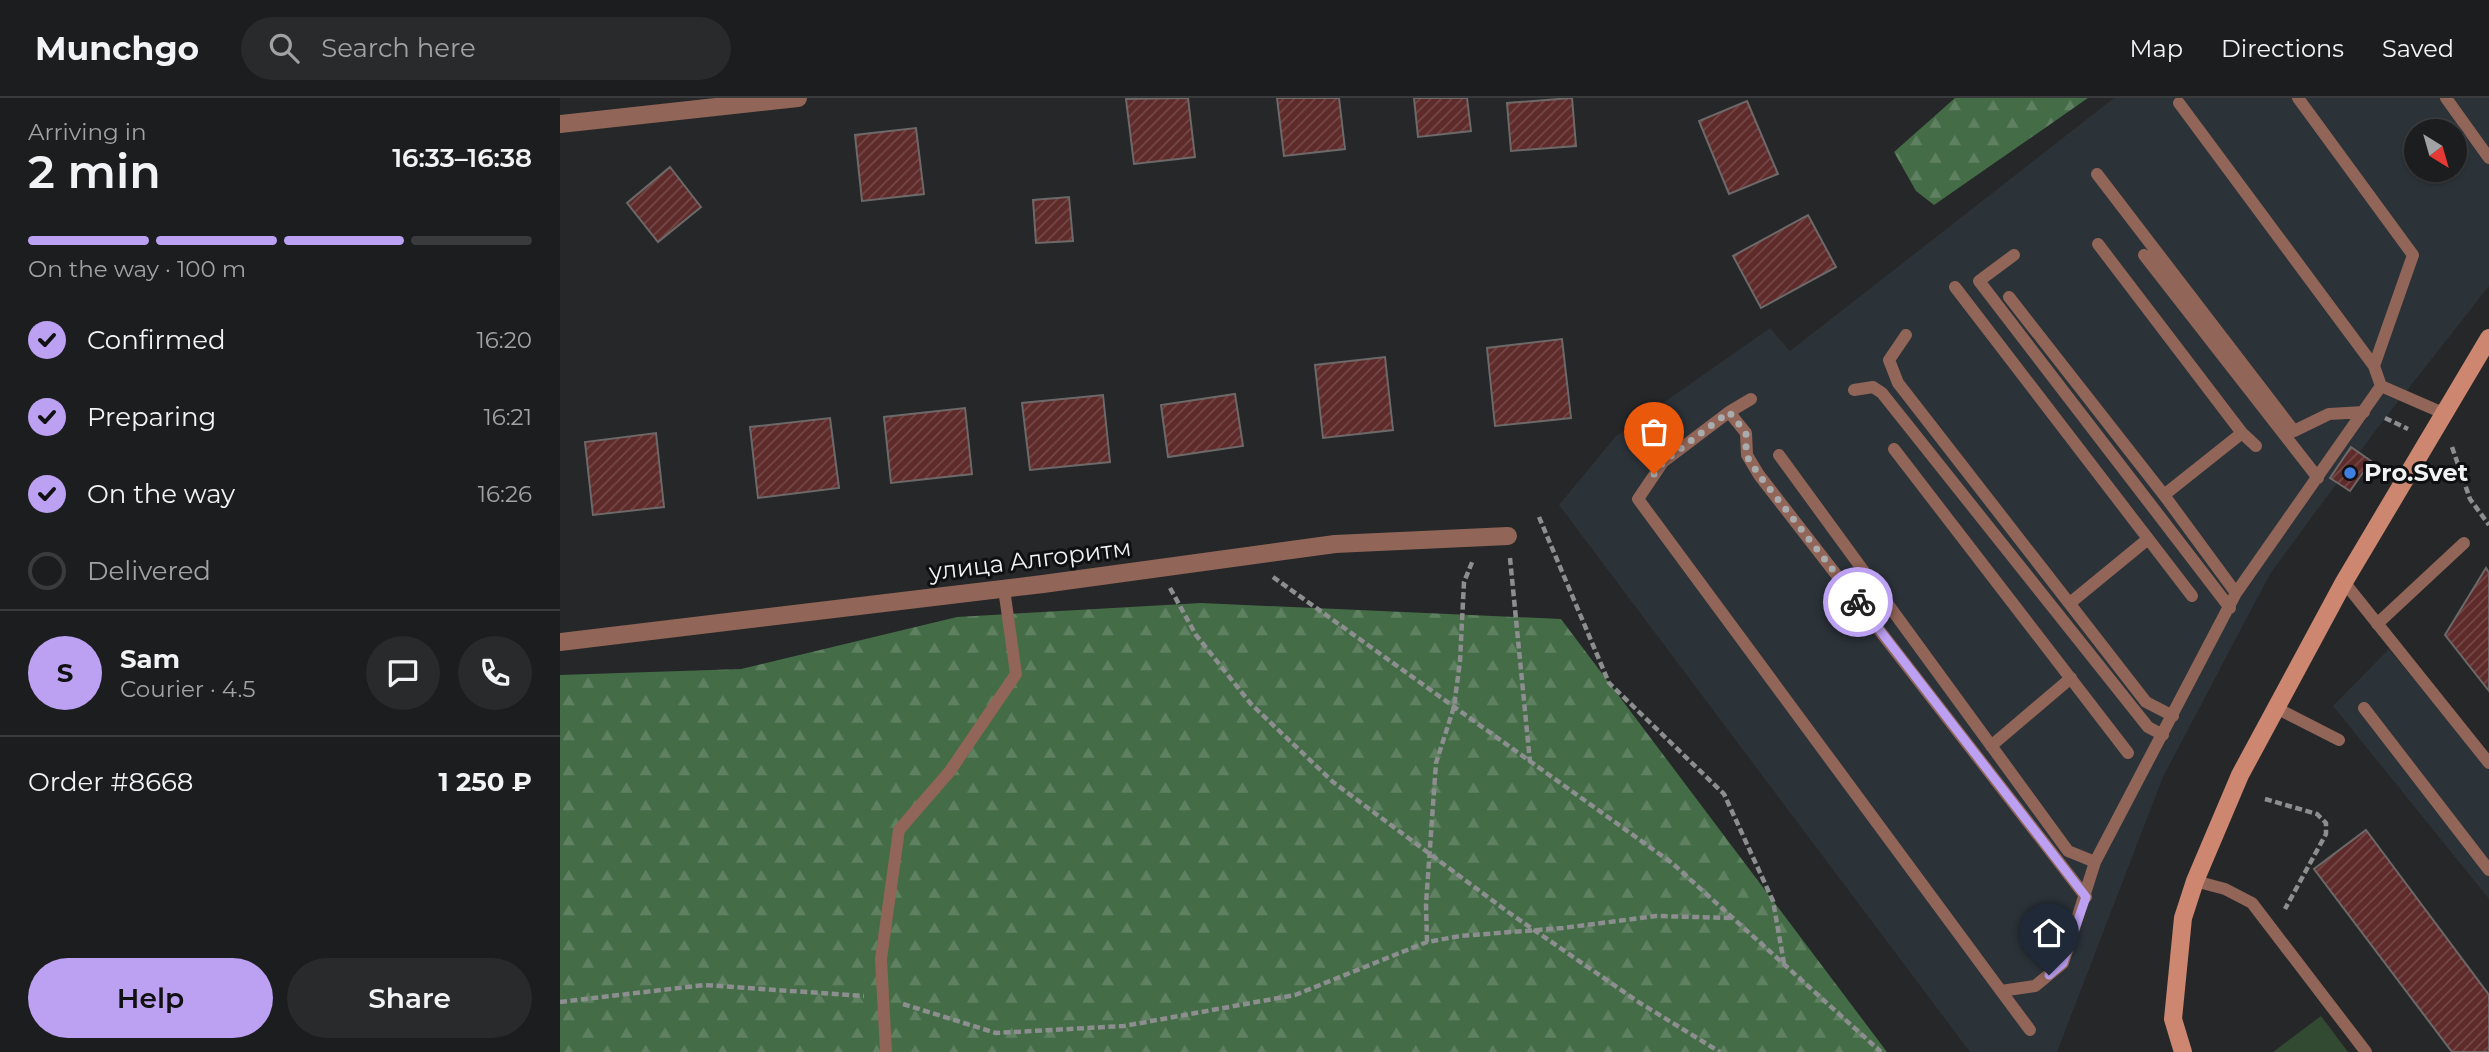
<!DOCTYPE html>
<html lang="en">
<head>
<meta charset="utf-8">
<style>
  body { margin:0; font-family:Montserrat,sans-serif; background:#292a2c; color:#f1f3f6; height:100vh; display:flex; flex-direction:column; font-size:26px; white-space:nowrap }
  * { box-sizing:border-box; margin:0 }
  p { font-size:23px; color:#a0a2a4 }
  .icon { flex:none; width:38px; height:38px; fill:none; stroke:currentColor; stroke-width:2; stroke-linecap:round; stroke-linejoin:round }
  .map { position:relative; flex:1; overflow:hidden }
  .sheet { display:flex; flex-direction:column; background:#1c1d1f; width:560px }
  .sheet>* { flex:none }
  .needle { width:46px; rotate:143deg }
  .controls { position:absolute; left:1844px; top:21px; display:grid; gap:14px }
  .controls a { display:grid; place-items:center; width:63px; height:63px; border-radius:50%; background:#1c1d1f; box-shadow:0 2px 5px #0004,0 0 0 2px #3a3b3d; font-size:35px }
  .pin { position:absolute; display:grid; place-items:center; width:60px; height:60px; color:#fff; margin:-72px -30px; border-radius:50% 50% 50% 0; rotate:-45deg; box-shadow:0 0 7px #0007 }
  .pin .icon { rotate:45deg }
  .courier { position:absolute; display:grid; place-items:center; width:70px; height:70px; margin:-35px; border:5px solid #bca0f2; border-radius:50%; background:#fff; color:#222; box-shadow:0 2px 9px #0007 }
  .headline em { font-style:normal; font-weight:600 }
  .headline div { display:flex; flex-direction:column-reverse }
  .headline { display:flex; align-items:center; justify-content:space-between; height:119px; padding:0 28px }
  h1 { font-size:46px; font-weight:600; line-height:52px }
  .bar { display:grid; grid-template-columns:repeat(4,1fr); gap:10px 7px; align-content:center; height:84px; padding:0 28px }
  .bar i { height:9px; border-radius:5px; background:#3a3b3d }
  .bar .on { background:#bca0f2 }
  .bar p { grid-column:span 4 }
  .line { display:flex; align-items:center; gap:18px; padding:0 28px; border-top:2px solid #3a3b3d }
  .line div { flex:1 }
  .round { display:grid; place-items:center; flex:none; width:74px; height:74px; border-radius:37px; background:#292a2c }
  ol { padding:0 28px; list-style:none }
  li { display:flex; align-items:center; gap:21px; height:77px }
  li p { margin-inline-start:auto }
  li .icon { padding:7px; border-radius:50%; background:#bca0f2; color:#111; stroke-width:4 }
  li:last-child { color:#a0a2a4 }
  li i { width:38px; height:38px; border:4px solid #3a3b3d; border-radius:50% }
  .button { display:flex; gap:14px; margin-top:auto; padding:14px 28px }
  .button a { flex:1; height:80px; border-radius:42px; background:#bca0f2; color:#111; font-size:28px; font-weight:600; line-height:80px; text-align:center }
  .button a+a { background:#292a2c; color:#f1f3f6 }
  header { display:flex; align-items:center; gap:42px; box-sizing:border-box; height:98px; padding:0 35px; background:#1c1d1f; border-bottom:2px solid #3a3b3d }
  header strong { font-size:33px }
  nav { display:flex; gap:38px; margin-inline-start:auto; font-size:24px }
  .search { width:490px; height:63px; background:#292a2c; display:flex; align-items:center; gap:18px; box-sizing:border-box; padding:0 24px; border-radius:38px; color:#a0a2a4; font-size:26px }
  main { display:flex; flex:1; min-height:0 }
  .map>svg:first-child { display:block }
  .built { fill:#2b3238; fill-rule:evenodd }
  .forest { fill:url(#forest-firs) }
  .park { fill:#324932 }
  .building { fill:url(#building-hatch); stroke:#6d6969; stroke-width:2 }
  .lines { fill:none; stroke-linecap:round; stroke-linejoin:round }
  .path { stroke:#8c8e8f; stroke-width:4.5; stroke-dasharray:7 3.5; stroke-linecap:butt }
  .lane { stroke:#916557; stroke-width:12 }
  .street { stroke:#916557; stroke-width:18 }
  .secondary { stroke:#cd8771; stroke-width:18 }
  .done { stroke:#a9abac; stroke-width:7; stroke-dasharray:0 12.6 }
  .route { stroke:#bca0f2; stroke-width:9 }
  .shop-dot { fill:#3f7fe0; stroke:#0f1011; stroke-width:2.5 }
  .labels { text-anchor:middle; stroke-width:6; stroke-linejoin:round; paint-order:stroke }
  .poi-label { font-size:24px; font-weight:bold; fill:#f0f2f3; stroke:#0f1011; text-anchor:start }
  .street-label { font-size:24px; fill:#f0f2f3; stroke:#0f1011 }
</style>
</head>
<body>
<header>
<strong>Munchgo</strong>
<div class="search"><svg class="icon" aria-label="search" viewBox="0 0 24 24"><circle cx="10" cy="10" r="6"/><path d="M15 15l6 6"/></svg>Search here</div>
<nav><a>Map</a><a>Directions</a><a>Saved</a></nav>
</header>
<main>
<section class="sheet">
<div class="headline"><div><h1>2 min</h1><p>Arriving in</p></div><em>16:33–16:38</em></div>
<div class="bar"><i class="on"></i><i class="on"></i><i class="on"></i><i></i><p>On the way · 100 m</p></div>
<ol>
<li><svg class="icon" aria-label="check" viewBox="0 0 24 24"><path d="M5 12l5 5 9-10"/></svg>Confirmed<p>16:20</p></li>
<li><svg class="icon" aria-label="check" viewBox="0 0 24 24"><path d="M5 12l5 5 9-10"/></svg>Preparing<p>16:21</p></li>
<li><svg class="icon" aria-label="check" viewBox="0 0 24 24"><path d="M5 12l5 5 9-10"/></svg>On the way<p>16:26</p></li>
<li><i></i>Delivered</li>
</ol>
<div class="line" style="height:126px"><b class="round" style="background:#bca0f2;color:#111">S</b><div><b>Sam</b><p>Courier · 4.5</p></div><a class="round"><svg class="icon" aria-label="chat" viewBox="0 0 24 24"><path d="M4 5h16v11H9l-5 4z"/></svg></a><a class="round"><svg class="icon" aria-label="phone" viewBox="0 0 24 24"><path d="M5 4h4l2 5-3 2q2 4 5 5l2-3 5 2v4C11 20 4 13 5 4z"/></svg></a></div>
<div class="line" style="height:91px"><div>Order #8668</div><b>1 250 ₽</b></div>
<div class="button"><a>Help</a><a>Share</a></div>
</section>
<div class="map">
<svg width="1929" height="954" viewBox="0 0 1929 954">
  <defs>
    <pattern id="forest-firs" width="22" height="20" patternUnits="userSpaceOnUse" patternTransform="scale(1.75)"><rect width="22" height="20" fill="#446c46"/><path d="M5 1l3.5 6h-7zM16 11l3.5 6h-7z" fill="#5f8161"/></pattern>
    <pattern id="building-hatch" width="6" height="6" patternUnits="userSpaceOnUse" patternTransform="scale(1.75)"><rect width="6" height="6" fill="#5e2a2a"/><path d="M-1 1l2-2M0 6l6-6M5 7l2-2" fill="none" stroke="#754949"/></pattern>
  </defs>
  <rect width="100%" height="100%" fill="#262729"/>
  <path class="built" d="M1554,0H1929V188L1819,328L1710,476L1603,679L1497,954H1410L999,407L1056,338L1210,230L1230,253ZM1857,33H1895V72H1857Z
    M1829,551L1929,673V801L1773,608Z"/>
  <path class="forest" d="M1395,0H1528L1374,107L1356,93L1334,54Z
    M641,505L1001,521L1327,954H0V577L181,571L397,519Z"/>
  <path class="park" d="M1761,918L1788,954H1713Z"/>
  <path class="building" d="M628,0L635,59L574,66L566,1Z
    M717,0H779L785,51L724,58Z
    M854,0H907L911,33L858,39Z
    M1012,0L1016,48L951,53L947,5Z
    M1187,3L1218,76L1169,96L1139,23Z
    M356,30L364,96L302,103L295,37Z
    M110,69L141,109L98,144L67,105Z
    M509,99L513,143L476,145L473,102Z
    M1248,117L1276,169L1201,210L1173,158Z
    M1002,241L1011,320L935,328L927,250Z
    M825,259L833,332L763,340L755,267Z
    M675,296L683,348L608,359L601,307Z
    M543,297L550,364L470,372L462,305Z
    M405,310L412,376L331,385L324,319Z
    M270,320L279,390L198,400L190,329Z
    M96,335L104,409L33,417L25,344Z
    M1791,349L1811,363L1790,393L1770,380Z
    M1926,470L1929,475V593L1885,537Z
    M1806,732L1929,897V954H1892L1754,771Z"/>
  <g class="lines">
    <path class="path" d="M1825,320L1848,331
      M1892,349L1910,401L1929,427
      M979,419L1049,585L1164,696L1213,803L1224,865
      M950,460L970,664
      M713,479L1112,765L1321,954
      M610,490L636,537L691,606L773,684L948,814L1080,905L1160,954
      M1705,701L1757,716L1766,725V736L1725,811
      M867,844L866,806L876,665L894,609L900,563L904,484L913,462
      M0,904L144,887L304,898
      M343,906L436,935L564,928L735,897L867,844L900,838L1003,830L1096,818L1173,820"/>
    <path class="lane" d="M1738,0L1853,157L1814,268
      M1886,0L1929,60
      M1619,5L1814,268L1821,288
      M1537,76L1734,333L1769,316L1804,314
      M1538,146L1682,335
      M1454,157L1419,183L1670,510
      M1584,157L1758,380
      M1395,189L1632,498
      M1449,199L1604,397L1676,495
      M1346,237L1329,262L1338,285L1586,604L1613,618
      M1294,292L1313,289L1322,295L1588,629L1603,637
      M1191,301L1169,314L1186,335L1187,357L1199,377L1526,799
      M1169,314L1103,364L1078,401L1441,893L1475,888L1503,865L1535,764L1676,495L1821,288L1883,315
      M1334,351L1568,655
      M1219,357L1508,753L1535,764
      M1604,397L1682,335L1696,348
      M1784,484L1929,665
      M1510,505L1588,441
      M1817,526L1904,445
      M1716,610L1779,642
      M1804,610L1929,772
      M1431,648L1511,580
      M1635,783L1665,791L1692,805L1806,954
      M1441,893L1470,932
      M326,954L321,861L339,732L390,673L456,576L444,491"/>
    <path class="street" d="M0,26L238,0
      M0,544L483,486L775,446L948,438"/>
    <path class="secondary" d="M1623,954L1613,921L1623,820L1635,783L1680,677L1784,484L1929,240"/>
  </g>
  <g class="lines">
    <path class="done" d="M1094,376L1103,364L1169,314L1186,335V357L1199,377L1298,504"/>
    <path class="route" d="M1298,504L1526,799L1503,865L1489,877"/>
  </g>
  <circle class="shop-dot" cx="1790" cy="375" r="7"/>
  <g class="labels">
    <g class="poi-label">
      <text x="1804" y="383">Pro.Svet</text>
    </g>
    <g class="street-label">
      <text transform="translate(470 462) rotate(-7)" y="8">улица Алгоритм</text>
    </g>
  </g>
</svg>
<div class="controls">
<a><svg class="needle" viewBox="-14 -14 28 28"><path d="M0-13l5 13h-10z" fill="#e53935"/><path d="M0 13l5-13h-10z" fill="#a0a2a4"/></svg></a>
</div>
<div class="pin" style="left:1094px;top:376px;background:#ea580c"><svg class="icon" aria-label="bag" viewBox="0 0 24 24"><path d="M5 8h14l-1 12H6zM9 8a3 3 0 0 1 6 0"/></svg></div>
<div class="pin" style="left:1489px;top:877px;background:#1f2937"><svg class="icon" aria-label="home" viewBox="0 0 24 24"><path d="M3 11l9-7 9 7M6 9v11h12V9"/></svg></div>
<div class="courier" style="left:1298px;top:504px"><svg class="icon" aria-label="bike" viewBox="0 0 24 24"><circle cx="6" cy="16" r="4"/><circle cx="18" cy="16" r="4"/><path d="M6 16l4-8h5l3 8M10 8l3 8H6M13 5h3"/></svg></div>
</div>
</main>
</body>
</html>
